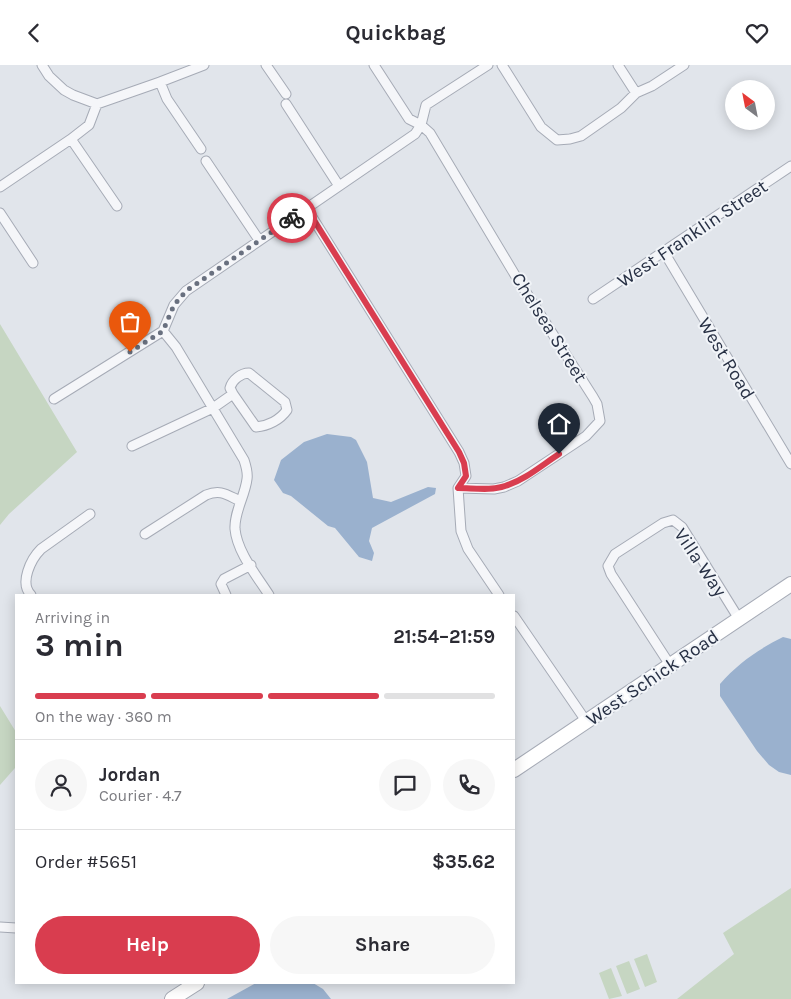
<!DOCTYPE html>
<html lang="en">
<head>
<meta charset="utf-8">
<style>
  body { margin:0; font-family:Karla,sans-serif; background:#f7f7f7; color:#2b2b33; height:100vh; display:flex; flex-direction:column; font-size:19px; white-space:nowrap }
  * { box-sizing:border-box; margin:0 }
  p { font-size:16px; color:#7c7c81 }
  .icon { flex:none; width:28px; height:28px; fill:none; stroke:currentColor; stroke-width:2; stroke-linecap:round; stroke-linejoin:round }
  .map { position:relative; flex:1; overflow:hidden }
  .drawer { position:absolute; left:15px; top:529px; width:500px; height:390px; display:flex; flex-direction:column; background:#fff; border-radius:0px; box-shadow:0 2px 12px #0003 }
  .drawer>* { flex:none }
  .needle { width:32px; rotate:328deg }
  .buttons { position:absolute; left:725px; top:15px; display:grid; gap:10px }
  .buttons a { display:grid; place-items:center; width:50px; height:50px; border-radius:50%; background:#fff; box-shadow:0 2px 12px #0003; font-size:25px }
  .pin { position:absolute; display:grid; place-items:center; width:42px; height:42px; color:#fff; margin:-51px -21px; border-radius:50% 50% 50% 0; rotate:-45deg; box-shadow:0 0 5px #0007 }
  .pin .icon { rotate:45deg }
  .courier { position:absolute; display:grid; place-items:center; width:50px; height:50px; margin:-25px; border:4px solid #d93d4f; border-radius:50%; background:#fff; color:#222; box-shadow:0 1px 6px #0007 }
  .head em { font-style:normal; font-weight:700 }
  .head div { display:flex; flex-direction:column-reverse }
  .head { display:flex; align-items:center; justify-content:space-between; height:85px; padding:0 20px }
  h1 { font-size:32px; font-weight:700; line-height:38px }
  .bar { display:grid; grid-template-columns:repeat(4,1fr); gap:8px 5px; align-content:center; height:60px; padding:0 20px }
  .bar i { height:6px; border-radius:4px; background:#e1e1e2 }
  .bar .on { background:#d93d4f }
  .bar p { grid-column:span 4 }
  .line { display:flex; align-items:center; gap:12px; padding:0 20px; border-top:1px solid #e1e1e2 }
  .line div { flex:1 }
  .round { display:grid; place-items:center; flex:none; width:52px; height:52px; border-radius:26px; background:#f7f7f7 }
  .action { display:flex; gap:10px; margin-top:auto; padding:10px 20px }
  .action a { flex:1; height:58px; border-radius:30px; background:#d93d4f; color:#fff; font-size:20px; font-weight:700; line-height:58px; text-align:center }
  .action a+a { background:#f7f7f7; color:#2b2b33 }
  header { display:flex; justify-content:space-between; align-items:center; height:65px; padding:0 20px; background:#fff; font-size:22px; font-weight:700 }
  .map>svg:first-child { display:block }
  .green { fill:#c6d6c2 }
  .water { fill:#9ab1ce }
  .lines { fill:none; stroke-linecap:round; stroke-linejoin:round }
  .street-casing { stroke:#a6abb6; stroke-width:11 }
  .secondary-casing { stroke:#a6abb6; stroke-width:16 }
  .street { stroke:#f5f6f9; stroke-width:9 }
  .secondary { stroke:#fff; stroke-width:14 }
  .done { stroke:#69707f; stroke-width:5; stroke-dasharray:0 9 }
  .route { stroke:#d93d4f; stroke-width:6 }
  .labels { text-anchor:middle; stroke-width:4; stroke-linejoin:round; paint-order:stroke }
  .street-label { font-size:19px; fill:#283145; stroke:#f1f4f8 }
</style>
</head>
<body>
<header><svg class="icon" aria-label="back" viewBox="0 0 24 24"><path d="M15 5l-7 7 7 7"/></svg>Quickbag<svg class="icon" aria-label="heart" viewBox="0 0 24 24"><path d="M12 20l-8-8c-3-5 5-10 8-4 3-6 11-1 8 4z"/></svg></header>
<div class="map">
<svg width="791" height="934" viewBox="0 0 791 934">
  <rect width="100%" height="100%" fill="#e1e5eb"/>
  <path class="green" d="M0,259L77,387L9,449L0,460Z
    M0,641L16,667V697L15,703L0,720Z
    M791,823V934H677L734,889L723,868Z
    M647,889L657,917L645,922L634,894Z
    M629,896L640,924L627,929L616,901Z
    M611,903L622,931L609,934L599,908Z"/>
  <path class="water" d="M327,369L351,372L356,375L367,397L373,433L391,437L428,422L436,423L435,429L372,463L369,476L374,488L372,496L359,492L335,463L328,461L291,431L283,428L274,415L281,395L304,377Z
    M783,572L791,574V710L779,707L769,700L757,686L720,631V619C738,598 759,584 783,572Z
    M256,918H313L323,924L331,934H227Z"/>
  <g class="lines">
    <defs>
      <path id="street" d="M42,0L49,11L64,25L73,30L97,39L160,17L204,0
        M266,0L286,29
        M374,0L409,54L421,60L430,68L515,210L593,332L597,339L600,356L586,371L518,416L504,422L494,424L458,423
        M502,0L541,62L557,75L570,74L581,71L621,43L636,28L652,21L684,0
        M618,0L636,28
        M160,17L167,34L201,84
        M286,39L339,121
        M71,74L117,141
        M206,96L259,175
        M0,122L71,74L89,60L97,39
        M307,144L459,387L464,398L466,411L458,423L461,466L468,484L499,530
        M0,148L33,198
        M664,187L791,399
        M593,234L791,101
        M163,266L176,282L244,395C246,401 248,408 247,414C245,431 234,447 235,464C237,487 257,511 269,530
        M54,334L163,266L174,240L186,226L415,69L421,60L426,40L488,0
        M132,381L213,343L233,329L256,362C268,361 280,355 287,345L285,337L249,308C241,308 232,315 230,323L233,329
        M145,469L206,430C221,424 227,430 240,436
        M31,530C19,518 31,494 41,484L90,449
        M226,530L221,519L224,514L251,500
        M514,551L586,656
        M670,600L611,509L608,501L615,489L663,458L673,455L682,462L739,554
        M0,862L16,863"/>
      <path id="secondary" d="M514,705L791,519
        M172,934L197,918"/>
    </defs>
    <use href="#street" class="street-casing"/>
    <use href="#secondary" class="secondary-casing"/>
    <use href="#street" class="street"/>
    <use href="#secondary" class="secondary"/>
  </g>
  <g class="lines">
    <path class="done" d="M130,287L163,266L174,240L186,226L292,153"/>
    <path class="route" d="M292,153L307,144L459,387L464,398L466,411L458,423C473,423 491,426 505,421C525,415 542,400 559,389"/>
  </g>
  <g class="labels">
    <g class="street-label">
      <text transform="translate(692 168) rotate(-34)" y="7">West Franklin Street</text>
      <text transform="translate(550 262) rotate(58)" y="7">Chelsea Street</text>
      <text transform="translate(727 293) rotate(59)" y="7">West Road</text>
      <text transform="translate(701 497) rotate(56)" y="7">Villa Way</text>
      <text transform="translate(652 612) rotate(-34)" y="7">West Schick Road</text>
    </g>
  </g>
</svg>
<div class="buttons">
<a><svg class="needle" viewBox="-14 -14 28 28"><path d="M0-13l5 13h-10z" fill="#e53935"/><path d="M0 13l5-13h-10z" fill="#7c7c81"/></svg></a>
</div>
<div class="pin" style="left:130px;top:287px;background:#ea580c"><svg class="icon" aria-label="bag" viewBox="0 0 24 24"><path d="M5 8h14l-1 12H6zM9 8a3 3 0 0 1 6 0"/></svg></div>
<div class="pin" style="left:559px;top:389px;background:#1f2937"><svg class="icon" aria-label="home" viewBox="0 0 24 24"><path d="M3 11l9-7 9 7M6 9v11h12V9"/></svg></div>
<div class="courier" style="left:292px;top:153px"><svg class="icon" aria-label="bike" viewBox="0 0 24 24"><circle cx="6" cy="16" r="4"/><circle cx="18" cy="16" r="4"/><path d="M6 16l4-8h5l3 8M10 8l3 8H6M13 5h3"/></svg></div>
<section class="drawer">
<div class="head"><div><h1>3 min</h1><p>Arriving in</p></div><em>21:54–21:59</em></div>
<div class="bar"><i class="on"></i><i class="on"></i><i class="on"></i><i></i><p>On the way · 360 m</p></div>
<div class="line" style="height:90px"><a class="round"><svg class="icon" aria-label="person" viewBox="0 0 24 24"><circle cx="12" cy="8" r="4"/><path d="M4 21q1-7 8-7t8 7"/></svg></a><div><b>Jordan</b><p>Courier · 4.7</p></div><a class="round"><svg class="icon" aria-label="chat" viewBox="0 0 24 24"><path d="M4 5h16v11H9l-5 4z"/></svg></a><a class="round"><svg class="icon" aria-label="phone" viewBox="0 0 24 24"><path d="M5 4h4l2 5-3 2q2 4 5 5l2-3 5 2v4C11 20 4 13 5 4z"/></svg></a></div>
<div class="line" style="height:65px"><div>Order #5651</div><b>$35.62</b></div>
<div class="action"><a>Help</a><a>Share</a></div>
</section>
</div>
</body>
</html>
